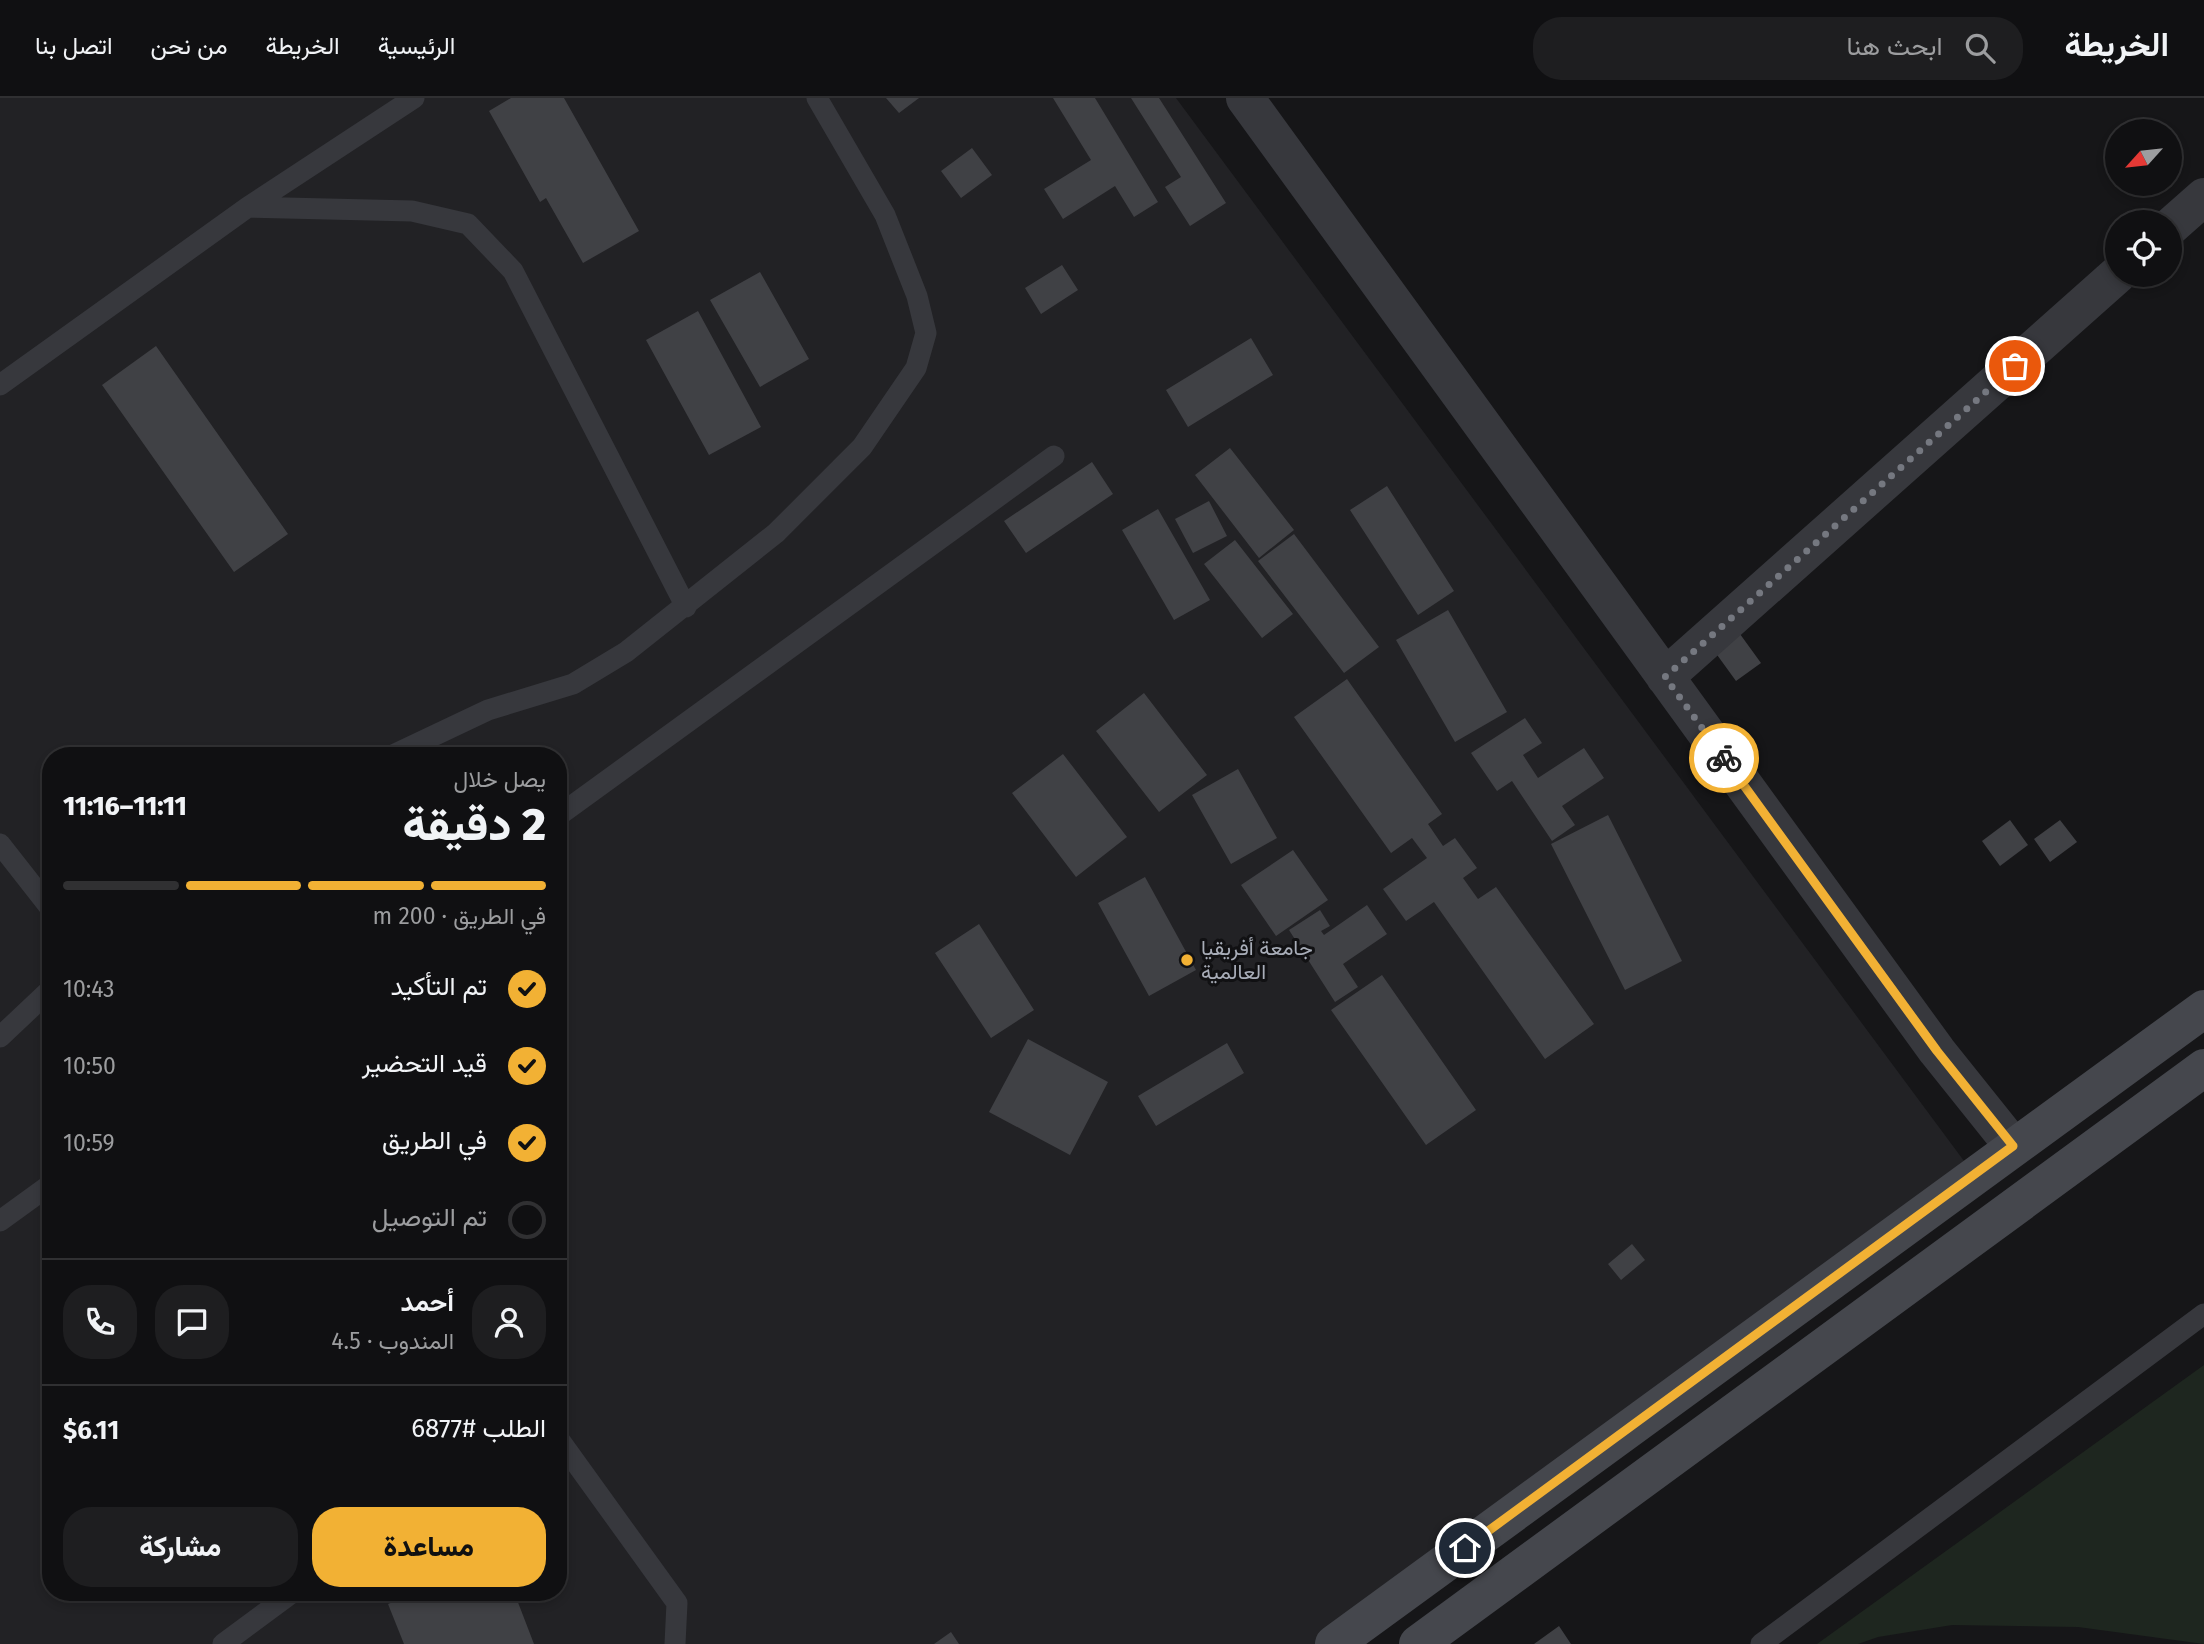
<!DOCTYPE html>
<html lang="ar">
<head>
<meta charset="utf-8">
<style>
  body { margin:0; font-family:"Fira Sans",Vazirmatn,sans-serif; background:#1e1e20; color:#f1f3f6; direction:rtl; height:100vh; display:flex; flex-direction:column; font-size:26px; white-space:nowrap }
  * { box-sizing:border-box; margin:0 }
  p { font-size:23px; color:#9c9d9f }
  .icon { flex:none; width:38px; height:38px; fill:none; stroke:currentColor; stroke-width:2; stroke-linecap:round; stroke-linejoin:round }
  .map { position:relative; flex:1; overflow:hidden; direction:ltr }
  .panel { position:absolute; left:42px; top:649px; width:525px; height:854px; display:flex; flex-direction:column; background:#101012; border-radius:28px; box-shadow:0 4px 10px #0003,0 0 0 2px #303032; direction:rtl }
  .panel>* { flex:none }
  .needle { width:46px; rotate:243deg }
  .controls { position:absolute; left:2105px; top:21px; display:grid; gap:14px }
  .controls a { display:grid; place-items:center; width:77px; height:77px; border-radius:50%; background:#101012; box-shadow:0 4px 10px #0003,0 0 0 2px #303032; font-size:35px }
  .pin { position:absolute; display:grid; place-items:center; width:60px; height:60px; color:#fff; margin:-30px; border:4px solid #fff; border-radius:50%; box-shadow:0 2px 7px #0007 }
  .courier { position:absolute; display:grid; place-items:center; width:70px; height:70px; margin:-35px; border:5px solid #f2b134; border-radius:50%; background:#fff; color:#222; box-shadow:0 2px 9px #0007 }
  .headline em { font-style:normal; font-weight:800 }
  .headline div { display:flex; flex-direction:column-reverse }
  .headline { display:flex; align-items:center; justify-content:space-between; height:119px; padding:0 21px }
  h1 { font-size:46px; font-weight:800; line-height:52px }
  .bar { display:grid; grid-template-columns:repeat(4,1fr); gap:10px 7px; align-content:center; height:84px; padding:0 21px }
  .bar i { height:9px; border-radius:5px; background:#303032 }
  .bar .selected { background:#f2b134 }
  .bar p { grid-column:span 4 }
  .line { display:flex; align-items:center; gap:18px; padding:0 21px; border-top:2px solid #303032 }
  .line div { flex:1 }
  .round { display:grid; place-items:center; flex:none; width:74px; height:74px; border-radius:28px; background:#1e1e20 }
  ol { padding:0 21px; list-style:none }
  li { display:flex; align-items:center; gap:21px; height:77px }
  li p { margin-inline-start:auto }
  li .icon { padding:7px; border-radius:50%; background:#f2b134; color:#111; stroke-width:4 }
  li:last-child { color:#9c9d9f }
  li i { width:38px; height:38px; border:4px solid #303032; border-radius:50% }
  .cta { display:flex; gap:14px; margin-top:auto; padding:14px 21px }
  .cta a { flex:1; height:80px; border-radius:28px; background:#f2b134; color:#111; font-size:28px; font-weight:800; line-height:80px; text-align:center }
  .cta a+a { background:#1e1e20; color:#f1f3f6 }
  header { display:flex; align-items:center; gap:42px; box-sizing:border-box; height:98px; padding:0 35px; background:#101012; border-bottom:2px solid #303032 }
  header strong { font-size:33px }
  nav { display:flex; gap:38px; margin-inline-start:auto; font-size:24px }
  .search { width:490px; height:63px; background:#1e1e20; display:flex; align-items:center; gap:18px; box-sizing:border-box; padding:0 24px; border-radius:28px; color:#9c9d9f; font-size:26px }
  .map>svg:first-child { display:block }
  .built { fill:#222225; fill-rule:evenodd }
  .green { fill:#1e261f }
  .building { fill:#404145 }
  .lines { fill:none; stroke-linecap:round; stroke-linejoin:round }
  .lane { stroke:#37383d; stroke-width:21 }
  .street { stroke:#37383d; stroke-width:38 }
  .secondary { stroke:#45474d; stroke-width:38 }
  .done { stroke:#757880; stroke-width:7; stroke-dasharray:0 12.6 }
  .route { stroke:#f2b134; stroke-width:9 }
  .poi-dot { fill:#f2b134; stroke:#111113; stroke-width:2.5 }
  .labels { text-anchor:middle; stroke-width:6; stroke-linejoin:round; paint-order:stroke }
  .poi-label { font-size:21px; fill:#a8adb8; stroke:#111113; text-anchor:start }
</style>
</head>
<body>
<header>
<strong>الخريطة</strong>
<div class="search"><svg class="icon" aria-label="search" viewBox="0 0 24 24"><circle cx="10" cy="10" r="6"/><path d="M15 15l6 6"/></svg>ابحث هنا</div>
<nav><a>الرئيسية</a><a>الخريطة</a><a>من نحن</a><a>اتصل بنا</a></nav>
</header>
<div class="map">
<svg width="2204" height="1546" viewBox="0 0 2204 1546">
  <rect width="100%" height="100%" fill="#161618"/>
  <path class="built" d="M0,0H1176L1967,1067L1324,1546H0ZM51,658H558V1494H51Z"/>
  <path class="green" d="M2204,1267V1546L2078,1529L1952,1527L1878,1539L1858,1546H1817Z"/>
  <path class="building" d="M511,0H564L639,133L583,165L546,100L540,104L489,13Z
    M886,0H919L899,15Z
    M1053,0H1095L1158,104L1134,119L1115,88L1063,121L1044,91L1091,62Z
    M1131,0H1159L1226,105L1190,128L1165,89L1181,79Z
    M972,50L992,77L961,100L941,73Z
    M1062,167L1078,192L1041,216L1025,190Z
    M760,174L809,261L760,289L710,202Z
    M698,213L761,329L709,357L646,242Z
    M1251,240L1273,277L1188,329L1166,292Z
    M156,248L288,436L234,474L102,287Z
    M1230,350L1294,432L1259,460L1195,377Z
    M1092,364L1113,396L1026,455L1004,423Z
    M1387,388L1454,493L1418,517L1350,412Z
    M1209,403L1227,438L1193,455L1175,421Z
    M1158,411L1210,502L1174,522L1122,432Z
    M1294,436L1379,549L1344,575L1258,463Z
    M1235,442L1293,516L1262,540L1204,466Z
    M1448,512L1507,614L1455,644L1396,542Z
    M1732,525L1761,565L1736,583L1707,543Z
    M1347,581L1442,716L1428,726L1443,748L1455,740L1477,770L1463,780L1478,801L1496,789L1594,926L1545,961L1434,804L1406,823L1383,791L1427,760L1412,740L1391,755L1294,619Z
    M1144,595L1207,677L1159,714L1096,633Z
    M1525,620L1542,645L1523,657L1538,680L1584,650L1604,680L1562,708L1575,727L1552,743L1512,683L1497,693L1471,655Z
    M1063,656L1127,739L1076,779L1012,695Z
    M1238,671L1277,740L1231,766L1192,697Z
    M1608,717L1682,863L1625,892L1551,746Z
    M2010,722L2028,747L2000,768L1982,743Z
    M2060,722L2077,744L2050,764L2034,741Z
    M1293,752L1328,802L1276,838L1241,787Z
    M1145,779L1196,872L1149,898L1098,805Z
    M1367,807L1387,836L1343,866L1358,889L1335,904L1289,832L1320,812L1330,828L1321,833L1324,837Z
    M979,826L1034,912L991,940L935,855Z
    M1382,877L1476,1012L1426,1047L1331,912Z
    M1028,941L1108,984L1070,1057L989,1014Z
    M1227,945L1244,975L1156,1028L1138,998Z
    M1632,1146L1645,1162L1621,1182L1608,1166Z
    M417,1494H514L534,1546H404L388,1506Z
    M1559,1528L1571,1546H1534Z
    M951,1534L959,1546H934Z"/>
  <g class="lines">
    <path class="lane" d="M248,109L412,113L468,126L513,173L686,509
      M0,287L248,109L414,0
      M391,658L488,612L573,586L626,554L776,435L862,349L916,270L926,235L917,198L885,117L817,0
      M558,718L1054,358
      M0,746L51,811
      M0,939L51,891
      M0,1123L51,1086
      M558,1340L677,1505L675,1546
      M223,1546L293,1494
      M1761,1546L2204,1216"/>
    <path class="street" d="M1245,0L1937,953L2013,1048
      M2170,129L2204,99
      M1665,579L2118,176"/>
    <path class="secondary" d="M1334,1546L2204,911
      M1418,1546L2204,970"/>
  </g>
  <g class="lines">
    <path class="done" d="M1724,660L1665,579L2015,268"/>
    <path class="route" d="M1465,1450L2013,1048L1937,953L1724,660"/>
  </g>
  <circle class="poi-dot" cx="1187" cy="862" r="7"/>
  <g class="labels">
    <g class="poi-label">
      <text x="1201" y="857">جامعة أفريقيا<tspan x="1201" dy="24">العالمية</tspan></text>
    </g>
  </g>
</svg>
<div class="controls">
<a><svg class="needle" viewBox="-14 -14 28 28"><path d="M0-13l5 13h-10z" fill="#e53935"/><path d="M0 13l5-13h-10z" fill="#9c9d9f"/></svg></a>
<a><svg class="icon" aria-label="locate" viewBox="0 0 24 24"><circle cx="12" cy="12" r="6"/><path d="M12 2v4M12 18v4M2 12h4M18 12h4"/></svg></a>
</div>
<div class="pin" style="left:2015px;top:268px;background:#ea580c"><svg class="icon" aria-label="bag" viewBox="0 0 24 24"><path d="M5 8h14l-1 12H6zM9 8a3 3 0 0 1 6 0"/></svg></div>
<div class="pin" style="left:1465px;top:1450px;background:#1f2937"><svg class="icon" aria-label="home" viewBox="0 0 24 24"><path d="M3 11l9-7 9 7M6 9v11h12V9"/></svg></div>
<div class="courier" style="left:1724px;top:660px"><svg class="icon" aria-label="bike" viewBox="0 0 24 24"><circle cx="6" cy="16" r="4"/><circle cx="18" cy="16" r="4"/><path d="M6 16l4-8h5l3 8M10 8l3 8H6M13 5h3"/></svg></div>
<section class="panel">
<div class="headline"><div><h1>2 دقيقة</h1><p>يصل خلال</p></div><em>11:11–11:16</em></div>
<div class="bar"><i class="selected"></i><i class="selected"></i><i class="selected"></i><i></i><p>في الطريق · 200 m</p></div>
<ol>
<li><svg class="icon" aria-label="check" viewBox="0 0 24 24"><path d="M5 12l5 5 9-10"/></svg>تم التأكيد<p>10:43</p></li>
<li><svg class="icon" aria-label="check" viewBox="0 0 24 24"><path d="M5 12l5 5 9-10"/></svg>قيد التحضير<p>10:50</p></li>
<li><svg class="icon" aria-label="check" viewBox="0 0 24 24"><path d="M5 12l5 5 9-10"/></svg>في الطريق<p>10:59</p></li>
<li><i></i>تم التوصيل</li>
</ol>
<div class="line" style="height:126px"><a class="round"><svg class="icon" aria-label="person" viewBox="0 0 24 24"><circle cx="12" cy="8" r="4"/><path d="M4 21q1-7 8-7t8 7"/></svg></a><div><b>أحمد</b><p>المندوب · 4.5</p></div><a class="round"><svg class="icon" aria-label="chat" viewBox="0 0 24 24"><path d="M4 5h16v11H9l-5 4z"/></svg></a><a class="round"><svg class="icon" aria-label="phone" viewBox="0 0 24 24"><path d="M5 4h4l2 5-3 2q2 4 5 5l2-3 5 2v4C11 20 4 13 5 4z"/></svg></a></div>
<div class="line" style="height:91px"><div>الطلب #6877</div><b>$6.11</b></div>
<div class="cta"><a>مساعدة</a><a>مشاركة</a></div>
</section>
</div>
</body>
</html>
